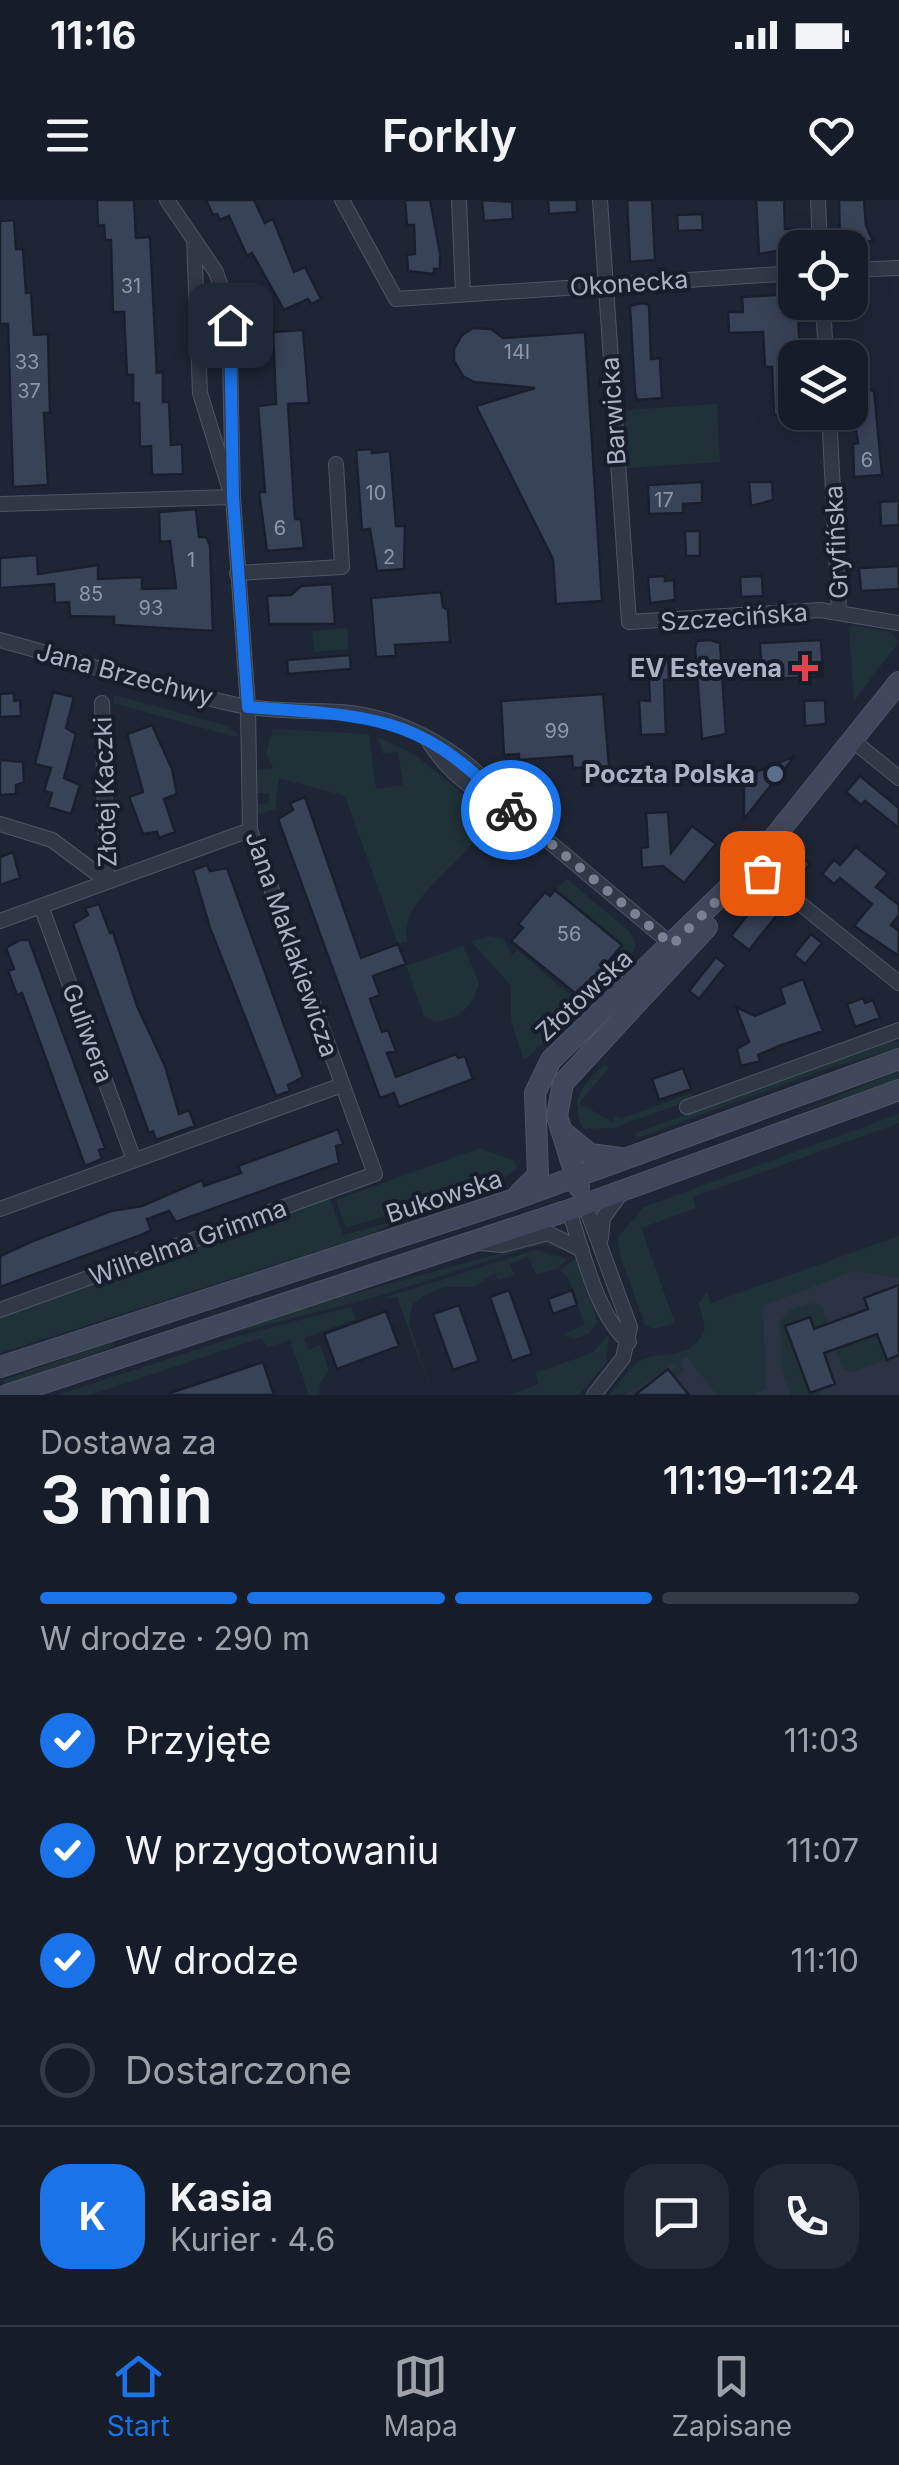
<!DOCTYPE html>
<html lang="pl">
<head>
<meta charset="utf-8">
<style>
  body { margin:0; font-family:Inter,sans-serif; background:#232934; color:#f1f3f6; height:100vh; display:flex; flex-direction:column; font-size:38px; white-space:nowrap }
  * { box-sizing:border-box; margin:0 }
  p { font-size:32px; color:#9ea1a8 }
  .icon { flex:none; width:55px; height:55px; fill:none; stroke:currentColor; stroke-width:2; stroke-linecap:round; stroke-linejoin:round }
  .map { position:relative; height:1195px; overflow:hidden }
  .side { display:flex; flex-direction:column; background:#161c28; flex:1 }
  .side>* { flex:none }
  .tools { position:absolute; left:778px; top:30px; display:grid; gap:20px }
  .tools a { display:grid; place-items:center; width:90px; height:90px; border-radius:20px; background:#161c28; box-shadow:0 5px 25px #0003,0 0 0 2px #353a45; font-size:50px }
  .pin { position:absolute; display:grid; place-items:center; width:85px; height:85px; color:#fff; margin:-42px; border-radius:20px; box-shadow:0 5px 15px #0006 }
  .courier { position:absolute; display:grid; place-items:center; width:100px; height:100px; margin:-50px; border:8px solid #1a73e8; border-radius:50%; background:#fff; color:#222; box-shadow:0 2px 12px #0007 }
  .summary em { font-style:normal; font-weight:600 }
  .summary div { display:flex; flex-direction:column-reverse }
  .summary { display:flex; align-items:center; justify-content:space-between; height:170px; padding:0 40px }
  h1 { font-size:65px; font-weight:600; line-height:75px }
  .bar { display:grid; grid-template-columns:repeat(4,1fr); gap:15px 10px; align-content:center; height:120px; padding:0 40px }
  .bar i { height:12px; border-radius:8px; background:#353a45 }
  .bar .current { background:#1a73e8 }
  .bar p { grid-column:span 4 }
  .line { display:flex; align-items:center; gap:25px; padding:0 40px; border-top:2px solid #353a45 }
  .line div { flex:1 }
  .round { display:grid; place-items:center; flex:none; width:105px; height:105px; border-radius:30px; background:#232934 }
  ol { padding:0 40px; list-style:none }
  li { display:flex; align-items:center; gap:30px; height:110px }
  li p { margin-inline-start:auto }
  li .icon { padding:10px; border-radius:50%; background:#1a73e8; color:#fff; stroke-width:4 }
  li:last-child { color:#9ea1a8 }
  li i { width:55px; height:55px; border:5px solid #353a45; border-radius:50% }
  .status { display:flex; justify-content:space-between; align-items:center; height:70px; padding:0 50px; background:#161c28; direction:ltr }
  .status svg { height:28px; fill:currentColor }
  header { display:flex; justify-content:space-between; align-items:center; height:130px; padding:0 40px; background:#161c28; font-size:45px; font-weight:600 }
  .dock { display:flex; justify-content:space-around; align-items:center; height:140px; border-top:2px solid #353a45; background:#161c28; font-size:28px; color:#9ea1a8 }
  .dock a { display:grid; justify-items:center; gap:5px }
  .dock .current { color:#1a73e8 }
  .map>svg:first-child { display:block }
  .airport { fill:#2b3343 }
  .green { fill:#203237 }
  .building { fill:#394357; stroke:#191f2d; stroke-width:2.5 }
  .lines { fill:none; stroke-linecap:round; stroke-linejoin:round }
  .street-casing { stroke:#4f5565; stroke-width:16 }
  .secondary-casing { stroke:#4f5565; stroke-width:22 }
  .street { stroke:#313846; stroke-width:14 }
  .secondary { stroke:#3f475a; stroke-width:20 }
  .done { stroke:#7a8192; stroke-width:10; stroke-dasharray:0 18 }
  .route { stroke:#1a73e8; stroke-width:12 }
  .health-dot { fill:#e0444e; stroke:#171d2b; stroke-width:4 }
  .service-dot { fill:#5c6f8a; stroke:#171d2b; stroke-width:4 }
  .labels { text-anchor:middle; stroke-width:8; stroke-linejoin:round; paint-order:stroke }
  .number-label { font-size:20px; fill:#8e96a9 }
  .street-label { font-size:25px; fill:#abb2c4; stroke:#171d2b }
  .poi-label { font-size:25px; font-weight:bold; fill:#abb2c4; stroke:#171d2b; text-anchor:end }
</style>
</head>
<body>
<div class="status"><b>11:16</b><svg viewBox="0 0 49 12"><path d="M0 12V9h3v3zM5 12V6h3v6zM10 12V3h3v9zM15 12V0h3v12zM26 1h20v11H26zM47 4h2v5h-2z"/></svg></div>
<header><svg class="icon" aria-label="menu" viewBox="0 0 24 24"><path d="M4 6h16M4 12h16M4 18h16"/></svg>Forkly<svg class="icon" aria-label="heart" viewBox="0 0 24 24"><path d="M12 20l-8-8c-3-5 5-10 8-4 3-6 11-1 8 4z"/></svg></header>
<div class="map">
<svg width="899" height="1195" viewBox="0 0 899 1195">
  <rect width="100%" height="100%" fill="#1e2636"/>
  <path class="airport" d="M899,1043V1195H624L667,1161L762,1127L751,1096Z"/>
  <path class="green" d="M717,204L720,262L628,268L625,210Z
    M853,425L893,433L898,443L854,501L849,428Z
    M347,428L348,449L314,452L312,431Z
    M114,495L227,526L238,534L235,537L113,503Z
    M273,529L369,534L376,589L403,585L398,552L383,554L378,537L414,554L484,611C492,651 396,692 407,741L398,744L345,596L279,578L275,609L258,614L257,605L269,603V593H257L256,570L273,568L266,553Z
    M567,679L630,732L636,744L629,763L586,806L580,798L624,746L555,690Z
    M489,736L504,739L512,755L517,750L585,807L524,860L511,821V786L472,742Z
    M463,746L479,783C471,809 462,816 436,822L424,816L406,766Z
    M888,841L899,842V848L832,867L635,939L636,933Z
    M605,864L609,868L579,903L613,922L616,916L621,919L691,893L694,899L613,928L583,929C569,899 583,884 605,864Z
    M899,871V879L794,914Z
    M899,914V923L693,997L696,1008L641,1028L675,1123L654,1129L645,1125L621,1058L618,1037L644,1007Z
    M480,948L514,961L517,968L506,977L346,1028L336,1000Z
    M329,997L343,1035L396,1021L371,1034L0,1153V1117Z
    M899,1036V1078L854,1071L763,1106L766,1189L752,1195H717L686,1156L681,1160L683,1172L675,1178L671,1173L679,1163C650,1170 645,1195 609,1195C618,1185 627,1171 637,1163C657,1148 693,1164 705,1128L699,1103L707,1092L711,1103Z
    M545,1041L569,1051L545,1045L526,1048L379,1096L234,1133L39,1195L316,1104Z
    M536,1050L567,1059L557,1069L536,1074L528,1057L510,1064L514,1075L498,1080L495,1073L473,1087H445L426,1094L412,1105L409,1123L432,1193L397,1097L380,1099Z
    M578,1057L597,1122L588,1134L574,1139L564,1134L585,1125L568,1078L560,1070Z
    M811,1103L822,1106L828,1124L814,1129L809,1117L786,1126L822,1195H791L782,1170L780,1122L789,1110Z
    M351,1107L356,1119L304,1138L308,1150L320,1145L329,1171L320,1183L319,1195H309L290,1140L268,1147L261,1138L90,1195H58L235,1137Z
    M877,1134L887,1160L853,1172L844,1170L835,1149Z
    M609,1135L606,1163L579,1195H509L539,1184L535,1173L592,1153Z
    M114,1141L115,1146L5,1185L4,1180Z"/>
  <path class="building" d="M97,0H134L136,38L150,37L157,173L163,172V202H169L171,245L182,244L183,274L152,275L151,246L140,247L139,203H133V175H127L124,112H113L111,40H105L104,25L98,26Z
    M206,0H254L265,23L273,19L294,72L305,67L321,99L311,104L308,99L284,110L252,53L247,56L229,16L220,20L217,14L213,15Z
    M405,0H430L440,53V69H434V74L408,71L407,55L415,54L414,25H407Z
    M482,0L512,2L513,19L484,21Z
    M548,0H577V12L549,14Z
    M627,0H652L655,60L630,62Z
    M756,0H784L785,29L799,28L801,47L759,54Z
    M839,0H864L866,25L873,41L861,42V48H840Z
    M702,14L703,30L678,31L677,15Z
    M14,20L16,49H23L26,93L31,92L34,135L48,134L50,213H44L48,285L13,287L8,124H0V21Z
    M795,94V102H803L804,115H798L800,151L795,158V214L774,215L772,167H765L763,132L729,133L728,112H743L742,97Z
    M643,103L649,105L651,159L660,158L662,198L637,200L635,192L630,106Z
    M473,128L491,129L503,138L585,132L602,401L556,404L553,359L476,206L535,188L474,182L463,176L454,161V149L462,135Z
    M303,130L309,203L288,204L295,319H301L304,348L267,351L259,292H265L258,206L276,204L273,132Z
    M874,190L882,275L854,277L853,244L858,243L850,191Z
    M372,249V253L390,251L396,326H405L404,369L377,371L370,329L362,330L356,250Z
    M702,282V303L683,304V313L649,314L648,285Z
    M749,282H772L773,300L751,306Z
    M899,301V325L881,326L880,302Z
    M196,309L199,337H206L210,345L213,431L114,425V417L70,416L69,402L55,403L54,384L0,388V358L37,355L38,374L98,365V379L142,377V389L176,388L170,341L160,342L159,312Z
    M685,331H700V356H686Z
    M899,366V389L861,391L859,368Z
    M665,376V381L674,380L675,400L650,403L648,377Z
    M762,376L763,396L741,397L740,377Z
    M332,384L335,424H269L267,396L291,395L301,386Z
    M441,392L443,407L448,410L450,442L395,445L396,456L376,457L371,398Z
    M710,440L720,443L726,534L702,539L695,448L697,441Z
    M821,440L823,476L762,480L760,443Z
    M350,455L351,469L288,474L287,460Z
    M668,458L670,480H664L666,534L641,535L639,500L650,501L648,460Z
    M53,492L74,497L66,528L76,534L64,578L80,585L71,614L48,607L52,593L44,591L51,568L35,564Z
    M14,493V501L20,500L21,516L0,517V494Z
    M603,494L609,566L573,568L572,556L519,560V554L504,555L501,501Z
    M825,500L826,524L805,526L804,501Z
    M152,525L172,569L177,594L164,599L175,632L159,638L157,632L143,634L129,597L143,592L127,534Z
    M795,556L768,589L744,619V577Z
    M0,560L23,562L24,582L16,585V594L0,595Z
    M860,576L899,608V628L865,601L861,605L846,592Z
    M305,597L361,758L398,744L406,764L373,776L380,795L370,799L382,832L388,830L396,851L387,853L396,877L456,854L458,858L465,856L473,879L399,907L394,893L380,898L278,619L293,610L290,603Z
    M668,612L671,653L692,626L716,644L684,683L663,666L642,668L641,648L648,647L646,613Z
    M856,647L888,673L876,687L899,705V715L891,725L899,731V756L854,726L872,704L840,678L834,684L822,674L834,660L840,665Z
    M13,652L20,678L0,685V657Z
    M796,653L810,664L797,680L783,669Z
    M207,665L210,671L227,668L303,877L288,885L290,891L276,896L210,728L193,670Z
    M555,690L622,745L590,784L575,793L511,741L523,728L518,724L545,692L550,696Z
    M764,694L782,709L749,750L731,736Z
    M99,704L110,733L113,732L137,806L165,866L179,914L189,910L195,926L156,940L153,931L149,933L73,724L88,715L85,708Z
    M811,734L822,743L805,764L794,755Z
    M20,740H29L105,948L99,950L102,959L85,966L22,793L17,795L8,771L14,769L6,748Z
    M716,757L726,765L699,799L689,791Z
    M803,779L823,831L779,846L758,855L760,861L741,866L737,849L749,842L736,807L755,816L785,803L780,788Z
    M863,798L865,803L873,800L880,818L855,827L847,804Z
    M683,868L691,889L659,900L652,879Z
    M338,929L343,944L336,946L339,963L176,1022L169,1011L147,1019L151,1030L141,1035L0,1087V1056L33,1041L111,1011L142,1006L202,980L204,986L241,973L238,966Z
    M899,1085V1155L887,1160L877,1134L824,1153L835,1184L810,1193L785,1126L810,1117L814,1129L868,1109L864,1098Z
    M509,1090L532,1154L512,1161L490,1097Z
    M572,1090L577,1105L553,1114L548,1099Z
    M459,1105L479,1161L453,1170L433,1114Z
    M386,1111L399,1146L337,1169L324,1134Z
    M263,1162L274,1195H170V1193Z
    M668,1169L689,1195H635Z"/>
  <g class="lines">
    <defs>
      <path id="street" d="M342,0L396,99L795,73
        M459,0L463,94
        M600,0L629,422L820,410L899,423
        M818,0L820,48
        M194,39L200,193L229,287
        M850,70L899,68
        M823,102L826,158
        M829,212L839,411
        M0,304L233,297
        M237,373L342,367L336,264
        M0,440C80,462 161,489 242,506C275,512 309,510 341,512C406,517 470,555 508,607L677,749
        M102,503L107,681
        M852,540L899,578
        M429,542C448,572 475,593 507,607
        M0,624L52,640L107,681
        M752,665L899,783
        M41,706L134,960
        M0,721L250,630
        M687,907L899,830
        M585,1005L630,1127L623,1158L594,1195
        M0,1009L342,885
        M569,1010C581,1046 598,1120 629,1142
        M601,1038L603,1018L619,996
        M480,1043L502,1045L548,1033L582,1050
        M0,1110L375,974L250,630L248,507L233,297L229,111L216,72L167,0"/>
      <path id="secondary" d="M563,932L590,954L620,958
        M579,987L557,916L563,883L707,727
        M519,994L538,975L535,893L551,860L752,665L899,482
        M0,1167L512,1000L899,859
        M7,1195L569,1010L899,890"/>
    </defs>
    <use href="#street" class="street-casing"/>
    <use href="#secondary" class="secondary-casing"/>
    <use href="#street" class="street"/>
    <use href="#secondary" class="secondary"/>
  </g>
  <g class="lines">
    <path class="done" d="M511,610L672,745L752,666L762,673"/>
    <path class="route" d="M230,125L233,297L248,507C372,517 421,512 511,610"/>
  </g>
  <path class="health-dot" d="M800 453h10v10h10v10h-10v10h-10v-10h-10v-10h10z"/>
  <circle class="service-dot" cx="775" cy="574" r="10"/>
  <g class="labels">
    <g class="number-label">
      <text x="131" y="93">31</text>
      <text x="517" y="159">14I</text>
      <text x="27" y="169">33</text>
      <text x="29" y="198">37</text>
      <text x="867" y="267">6</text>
      <text x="376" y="300">10</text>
      <text x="664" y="307">17</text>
      <text x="280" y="335">6</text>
      <text x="389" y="364">2</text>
      <text x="191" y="367">1</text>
      <text x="91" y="401">85</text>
      <text x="151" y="415">93</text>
      <text x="557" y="538">99</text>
      <text x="569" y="741">56</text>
    </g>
    <g class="street-label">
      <text transform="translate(629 83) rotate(-4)" y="9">Okonecka</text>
      <text transform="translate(613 211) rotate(-94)" y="9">Barwicka</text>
      <text transform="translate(836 342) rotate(-93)" y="9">Gryfińska</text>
      <text transform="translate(734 417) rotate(-4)" y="9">Szczecińska</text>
      <text transform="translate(125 474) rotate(15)" y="9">Jana Brzechwy</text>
      <text transform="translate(105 592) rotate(-92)" y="9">Złotej Kaczki</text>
      <text transform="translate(292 744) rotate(71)" y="9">Jana Maklakiewicza</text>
      <text transform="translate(584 795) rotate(-43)" y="9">Złotowska</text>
      <text transform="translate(88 833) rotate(70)" y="9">Guliwera</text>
      <text transform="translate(444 996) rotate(-18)" y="9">Bukowska</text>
      <text transform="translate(188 1042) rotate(-20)" y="9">Wilhelma Grimma</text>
    </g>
    <g class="poi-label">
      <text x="782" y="477">EV Estevena</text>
      <text x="755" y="583">Poczta Polska</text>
    </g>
  </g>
</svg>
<div class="tools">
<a><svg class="icon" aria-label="locate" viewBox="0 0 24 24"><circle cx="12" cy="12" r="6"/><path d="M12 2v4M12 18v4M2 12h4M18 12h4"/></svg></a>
<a><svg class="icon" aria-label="layers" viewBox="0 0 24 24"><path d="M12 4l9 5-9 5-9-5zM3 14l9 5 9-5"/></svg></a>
</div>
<div class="pin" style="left:762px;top:673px;background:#ea580c"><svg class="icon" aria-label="bag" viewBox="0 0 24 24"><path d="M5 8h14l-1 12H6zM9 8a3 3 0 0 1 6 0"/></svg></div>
<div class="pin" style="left:230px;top:125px;background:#1f2937"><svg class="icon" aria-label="home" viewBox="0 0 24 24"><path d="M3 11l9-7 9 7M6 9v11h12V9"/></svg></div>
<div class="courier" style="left:511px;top:610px"><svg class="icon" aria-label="bike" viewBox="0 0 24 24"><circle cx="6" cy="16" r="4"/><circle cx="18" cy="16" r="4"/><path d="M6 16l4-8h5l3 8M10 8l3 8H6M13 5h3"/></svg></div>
</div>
<section class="side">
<div class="summary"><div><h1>3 min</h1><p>Dostawa za</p></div><em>11:19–11:24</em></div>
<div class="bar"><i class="current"></i><i class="current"></i><i class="current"></i><i></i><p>W drodze · 290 m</p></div>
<ol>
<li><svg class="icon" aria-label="check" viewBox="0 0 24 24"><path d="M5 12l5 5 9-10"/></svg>Przyjęte<p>11:03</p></li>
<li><svg class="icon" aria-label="check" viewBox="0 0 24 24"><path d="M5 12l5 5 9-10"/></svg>W przygotowaniu<p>11:07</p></li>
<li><svg class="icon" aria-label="check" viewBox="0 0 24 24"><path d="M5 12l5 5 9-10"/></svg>W drodze<p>11:10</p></li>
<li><i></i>Dostarczone</li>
</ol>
<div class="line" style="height:180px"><b class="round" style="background:#1a73e8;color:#fff">K</b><div><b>Kasia</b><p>Kurier · 4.6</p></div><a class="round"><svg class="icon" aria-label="chat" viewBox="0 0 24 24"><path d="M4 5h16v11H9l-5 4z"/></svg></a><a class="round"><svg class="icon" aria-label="phone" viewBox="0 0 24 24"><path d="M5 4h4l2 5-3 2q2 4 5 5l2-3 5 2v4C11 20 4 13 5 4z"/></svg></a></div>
</section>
<nav class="dock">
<a class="current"><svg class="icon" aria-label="home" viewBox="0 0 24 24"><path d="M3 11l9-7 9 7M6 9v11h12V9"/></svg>Start</a>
<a><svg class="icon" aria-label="map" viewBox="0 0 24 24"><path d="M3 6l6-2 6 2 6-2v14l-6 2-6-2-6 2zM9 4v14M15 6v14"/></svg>Mapa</a>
<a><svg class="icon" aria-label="saved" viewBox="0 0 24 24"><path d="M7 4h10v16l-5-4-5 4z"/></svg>Zapisane</a>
</nav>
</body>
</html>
